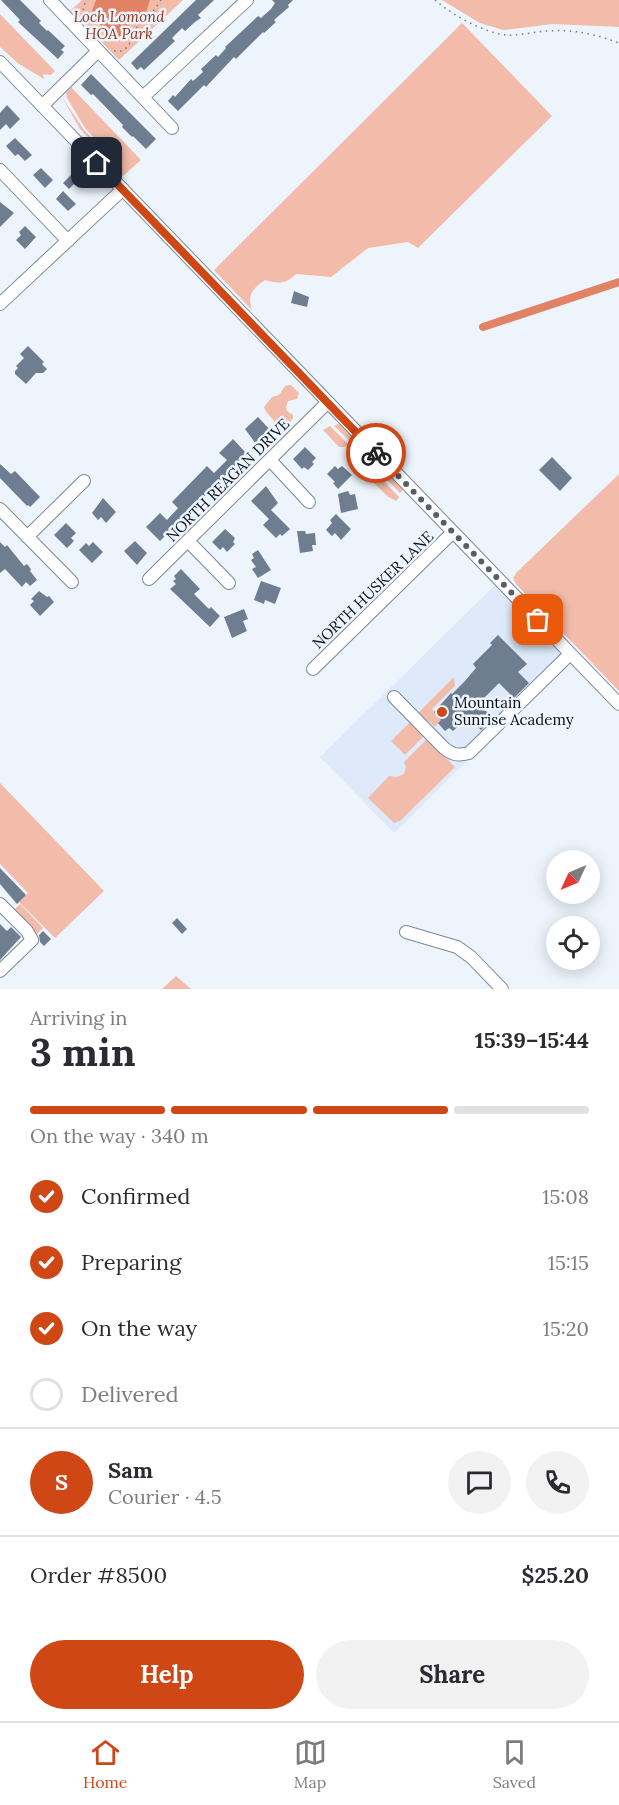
<!DOCTYPE html>
<html lang="en">
<head>
<meta charset="utf-8">
<style>
  body { margin:0; font-family:Lora,serif; background:#f2f2f3; color:#2b2b33; height:100vh; display:flex; flex-direction:column; font-size:22px; white-space:nowrap }
  * { box-sizing:border-box; margin:0 }
  p { font-size:20px; color:#7c7c81 }
  .icon { flex:none; width:33px; height:33px; fill:none; stroke:currentColor; stroke-width:2; stroke-linecap:round; stroke-linejoin:round }
  .map { position:relative; height:989px; overflow:hidden }
  .side { display:flex; flex-direction:column; background:#fff; flex:1 }
  .side>* { flex:none }
  .needle { width:39px; rotate:226deg }
  .buttons { position:absolute; left:546px; top:850px; display:grid; gap:12px }
  .buttons a { display:grid; place-items:center; width:54px; height:54px; border-radius:50%; background:#fff; box-shadow:0 3px 15px #0003; font-size:30px }
  .pin { position:absolute; display:grid; place-items:center; width:51px; height:51px; color:#fff; margin:-26px; border-radius:12px; box-shadow:0 3px 9px #0006 }
  .courier { position:absolute; display:grid; place-items:center; width:60px; height:60px; margin:-30px; border:4px solid #ce4715; border-radius:50%; background:#fff; color:#222; box-shadow:0 2px 8px #0007 }
  .headline em { font-style:normal; font-weight:700 }
  .headline div { display:flex; flex-direction:column-reverse }
  .headline { display:flex; align-items:center; justify-content:space-between; height:102px; padding:0 30px }
  h1 { font-size:39px; font-weight:700; line-height:45px }
  .bar { display:grid; grid-template-columns:repeat(4,1fr); gap:9px 6px; align-content:center; height:72px; padding:0 30px }
  .bar i { height:8px; border-radius:4px; background:#e1e1e2 }
  .bar .selected { background:#ce4715 }
  .bar p { grid-column:span 4 }
  .line { display:flex; align-items:center; gap:15px; padding:0 30px; border-top:2px solid #e1e1e2 }
  .line div { flex:1 }
  .round { display:grid; place-items:center; flex:none; width:63px; height:63px; border-radius:32px; background:#f2f2f3 }
  ol { padding:0 30px; list-style:none }
  li { display:flex; align-items:center; gap:18px; height:66px }
  li p { margin-inline-start:auto }
  li .icon { padding:6px; border-radius:50%; background:#ce4715; color:#fff; stroke-width:4 }
  li:last-child { color:#7c7c81 }
  li i { width:33px; height:33px; border:3px solid #e1e1e2; border-radius:50% }
  .button { display:flex; gap:12px; margin-top:auto; padding:12px 30px }
  .button a { flex:1; height:69px; border-radius:36px; background:#ce4715; color:#fff; font-size:24px; font-weight:700; line-height:69px; text-align:center }
  .button a+a { background:#f2f2f3; color:#2b2b33 }
  .menu { display:flex; justify-content:space-around; align-items:center; height:84px; border-top:2px solid #e1e1e2; background:#fff; font-size:16px; color:#7c7c81 }
  .menu a { display:grid; justify-items:center; gap:3px }
  .menu .selected { color:#ce4715 }
  .map>svg:first-child { display:block }
  .built { fill:#deeafa }
  .green { fill:#f3bba9 }
  .water { fill:#e28265 }
  .lines { fill:none; stroke-linecap:round; stroke-linejoin:round }
  .canal { stroke:#e28265; stroke-width:8 }
  .building { fill:#6e7d8f }
  .minor-casing { stroke:#79889a; stroke-width:14 }
  .path { stroke:#747a81; stroke-width:1.5; stroke-dasharray:1.5 4.5; stroke-linecap:butt }
  .minor { stroke:#fff; stroke-width:12 }
  .done { stroke:#585e65; stroke-width:6; stroke-dasharray:0 10.8 }
  .route { stroke:#ce4715; stroke-width:8 }
  .poi-dot { fill:#ce4715; stroke:#eef4fc; stroke-width:2 }
  .labels { text-anchor:middle; stroke-width:5; stroke-linejoin:round; paint-order:stroke }
  .park-label { font-size:15px; font-style:italic; fill:#8c3519; stroke:#eef4fc }
  .street-label { font-size:15px; fill:#080e14; stroke:#eef4fc }
  .poi-label { font-size:15px; fill:#080e14; stroke:#eef4fc; text-anchor:start }
</style>
</head>
<body>
<div class="map">
<svg width="619" height="989" viewBox="0 0 619 989">
  <rect width="100%" height="100%" fill="#eef4fc"/>
  <path class="built" d="M496,584L570,660L394,833L320,757Z"/>
  <path class="green" d="M82,0H183L119,60L71,10Z
    M442,0H619V27L553,24L503,30L480,23Z
    M0,14L55,71L51,75L43,74L44,79L19,64L0,47Z
    M462,23L552,116L418,248L408,242L368,248L331,277L296,274C286,284 278,284 265,280C252,289 247,295 252,310L214,270Z
    M71,87L141,160L123,176L119,171V164L85,128L67,98L66,93Z
    M62,97L84,130L118,165L117,168L80,129Z
    M291,385L299,393L297,399L288,401L286,407L287,411L293,415V418L287,426L277,425L265,410L264,407L272,397L279,395L285,386Z
    M340,423L354,437L350,441L334,426Z
    M330,426L348,444L345,447H339L323,430Z
    M378,462L404,489L400,493L374,466Z
    M369,466L399,497L396,501L387,496L363,472Z
    M619,474V691L516,584L513,578L517,572Z
    M454,677L455,686L432,709L441,720L435,727L429,721L425,724L416,715Z
    M410,722L424,736L405,755L391,741Z
    M427,739L455,767L400,821L394,823L368,798L389,776L397,777L404,774L406,767L404,762Z
    M0,783L104,891L55,938L19,902L28,893L0,864Z
    M20,904L43,928L36,935L13,911Z
    M176,976L191,989H162Z"/>
  <path class="water" d="M96,0H150L146,12L132,21L122,35L116,38L102,27L91,14Z"/>
  <g class="lines">
    <path class="canal" d="M483,327L619,282"/>
  </g>
  <path class="building" d="M1,0H20L41,21L39,23L47,31L48,30L65,46L61,50L64,52L58,59L18,22L20,20Z
    M196,0H214L198,15L201,18L195,22L185,31L182,28L172,38L175,41L144,70L141,67L137,70L131,63Z
    M272,0H293L288,5L289,7L274,20L276,22L264,33L263,32L236,59L234,57L206,87L204,85L178,111L168,101L173,95L175,97L191,79L193,81L203,72L201,69L216,55L218,57L226,48L225,47L258,16L261,18L271,9L275,3Z
    M91,74L156,139L146,149L133,136L132,137L122,127L123,125L93,94L91,95L81,85Z
    M7,105L20,119L10,129L6,124L0,130V113Z
    M15,138L32,155L25,161L18,154L15,156L6,146Z
    M41,168L53,180L45,188L33,175Z
    M71,175L77,181L69,189L63,183Z
    M63,191L76,204L68,211L56,199Z
    M0,202L14,213L0,227Z
    M25,226L36,237L25,249L16,240L21,235L19,232Z
    M294,291L309,297L307,307L291,303Z
    M28,346L44,362L42,364L47,369L43,373H36L26,384L15,374V371L18,368L16,366L24,358L20,354Z
    M258,417L272,432L256,444L245,429Z
    M233,439L247,454L160,541L146,527L160,513L167,520L178,508L172,502L207,466L214,473L227,460L219,453Z
    M305,447L316,458L312,462L314,464L308,470L304,467L302,469L293,459Z
    M552,457L572,478L560,491L539,470Z
    M0,464L11,474L15,471L40,497L30,507L28,505L27,506L0,478Z
    M335,466L338,469L342,466L352,475L338,489L333,483L335,482L327,474Z
    M266,486L278,503L271,510L290,529L282,536L280,534L276,538L263,525L269,519L251,501Z
    M348,491L350,495L355,494L358,509L341,513L338,494Z
    M103,498L116,512L106,523L101,517L98,520L92,513Z
    M336,514L351,529L341,540L335,533L332,536L326,530L332,523L330,520Z
    M66,523L76,533L71,538L74,541L67,548L54,535Z
    M225,529L235,538L233,542L235,544L227,552L223,547L220,550L212,542Z
    M297,531H305L306,534L315,533L316,545H312L313,551L300,553Z
    M135,541L147,553L137,565L124,551Z
    M0,542L5,547L7,545L24,566L27,564L31,569L30,571L37,580L30,586L26,582L22,587L5,569L0,573Z
    M93,542L103,552L92,563L79,550L86,543L89,546Z
    M258,550L271,570L258,578L252,569L256,567L251,560L254,558L252,554Z
    M181,569L200,589L194,594L209,609L211,607L220,616L210,627L170,589L176,584L173,581L176,579L174,576Z
    M261,581L281,588L275,604L265,600L264,604L254,600Z
    M39,591L47,597L49,596L54,602L40,616L30,605L34,601L31,599Z
    M244,609L248,619L243,621L247,631L232,638L224,617Z
    M498,635L527,664L518,672L529,683L514,698L499,683L484,698L486,700L480,705L493,718L481,730L468,717L453,731L449,728L445,731L438,723L441,720L434,712L451,693L452,694L464,682L476,668L473,664L492,645L490,643Z
    M0,868L26,895L17,904L0,884Z
    M177,918L187,929L182,934L172,923Z
    M0,924L7,931L11,927L21,937L0,960Z
    M43,931L51,939L44,946L40,942L39,935Z"/>
  <g class="lines">
    <defs>
      <path id="minor" d="M50,0L172,128
        M0,62L619,704
        M143,97L247,0
        M42,106L98,51
        M0,170L68,241
        M0,304L123,189
        M270,460L309,502
        M0,509L72,582
        M27,537L84,481
        M188,541L229,583
        M149,579L328,402
        M313,669L453,532
        M394,697L444,748C453,755 458,756 469,753L570,654
        M0,904L27,931L32,940L0,971
        M406,932L457,947L471,957L502,989"/>
    </defs>
    <use href="#minor" class="minor-casing"/>
    <path class="path" d="M435,0C452,15 483,32 505,35C518,36 533,32 547,31C573,29 595,34 619,43
      M85,22L83,7L87,0
      M114,51H121L128,47L136,28L152,13L161,0"/>
    <use href="#minor" class="minor"/>
  </g>
  <g class="lines">
    <path class="done" d="M376,453L538,620"/>
    <path class="route" d="M97,163L376,453"/>
  </g>
  <circle class="poi-dot" cx="442" cy="712" r="6"/>
  <g class="labels">
    <g class="park-label">
      <text x="119" y="22">Loch Lomond<tspan x="119" dy="17">HOA Park</tspan></text>
    </g>
    <g class="street-label">
      <text transform="translate(228 480) rotate(-45)" y="5">NORTH REAGAN DRIVE</text>
      <text transform="translate(373 590) rotate(-44)" y="5">NORTH HUSKER LANE</text>
    </g>
    <g class="poi-label">
      <text x="454" y="708">Mountain<tspan x="454" dy="17">Sunrise Academy</tspan></text>
    </g>
  </g>
</svg>
<div class="buttons">
<a><svg class="needle" viewBox="-14 -14 28 28"><path d="M0-13l5 13h-10z" fill="#e53935"/><path d="M0 13l5-13h-10z" fill="#7c7c81"/></svg></a>
<a><svg class="icon" aria-label="locate" viewBox="0 0 24 24"><circle cx="12" cy="12" r="6"/><path d="M12 2v4M12 18v4M2 12h4M18 12h4"/></svg></a>
</div>
<div class="pin" style="left:538px;top:620px;background:#ea580c"><svg class="icon" aria-label="bag" viewBox="0 0 24 24"><path d="M5 8h14l-1 12H6zM9 8a3 3 0 0 1 6 0"/></svg></div>
<div class="pin" style="left:97px;top:163px;background:#1f2937"><svg class="icon" aria-label="home" viewBox="0 0 24 24"><path d="M3 11l9-7 9 7M6 9v11h12V9"/></svg></div>
<div class="courier" style="left:376px;top:453px"><svg class="icon" aria-label="bike" viewBox="0 0 24 24"><circle cx="6" cy="16" r="4"/><circle cx="18" cy="16" r="4"/><path d="M6 16l4-8h5l3 8M10 8l3 8H6M13 5h3"/></svg></div>
</div>
<section class="side">
<div class="headline"><div><h1>3 min</h1><p>Arriving in</p></div><em>15:39–15:44</em></div>
<div class="bar"><i class="selected"></i><i class="selected"></i><i class="selected"></i><i></i><p>On the way · 340 m</p></div>
<ol>
<li><svg class="icon" aria-label="check" viewBox="0 0 24 24"><path d="M5 12l5 5 9-10"/></svg>Confirmed<p>15:08</p></li>
<li><svg class="icon" aria-label="check" viewBox="0 0 24 24"><path d="M5 12l5 5 9-10"/></svg>Preparing<p>15:15</p></li>
<li><svg class="icon" aria-label="check" viewBox="0 0 24 24"><path d="M5 12l5 5 9-10"/></svg>On the way<p>15:20</p></li>
<li><i></i>Delivered</li>
</ol>
<div class="line" style="height:108px"><b class="round" style="background:#ce4715;color:#fff">S</b><div><b>Sam</b><p>Courier · 4.5</p></div><a class="round"><svg class="icon" aria-label="chat" viewBox="0 0 24 24"><path d="M4 5h16v11H9l-5 4z"/></svg></a><a class="round"><svg class="icon" aria-label="phone" viewBox="0 0 24 24"><path d="M5 4h4l2 5-3 2q2 4 5 5l2-3 5 2v4C11 20 4 13 5 4z"/></svg></a></div>
<div class="line" style="height:78px"><div>Order #8500</div><b>$25.20</b></div>
<div class="button"><a>Help</a><a>Share</a></div>
</section>
<nav class="menu">
<a class="selected"><svg class="icon" aria-label="home" viewBox="0 0 24 24"><path d="M3 11l9-7 9 7M6 9v11h12V9"/></svg>Home</a>
<a><svg class="icon" aria-label="map" viewBox="0 0 24 24"><path d="M3 6l6-2 6 2 6-2v14l-6 2-6-2-6 2zM9 4v14M15 6v14"/></svg>Map</a>
<a><svg class="icon" aria-label="saved" viewBox="0 0 24 24"><path d="M7 4h10v16l-5-4-5 4z"/></svg>Saved</a>
</nav>
</body>
</html>
